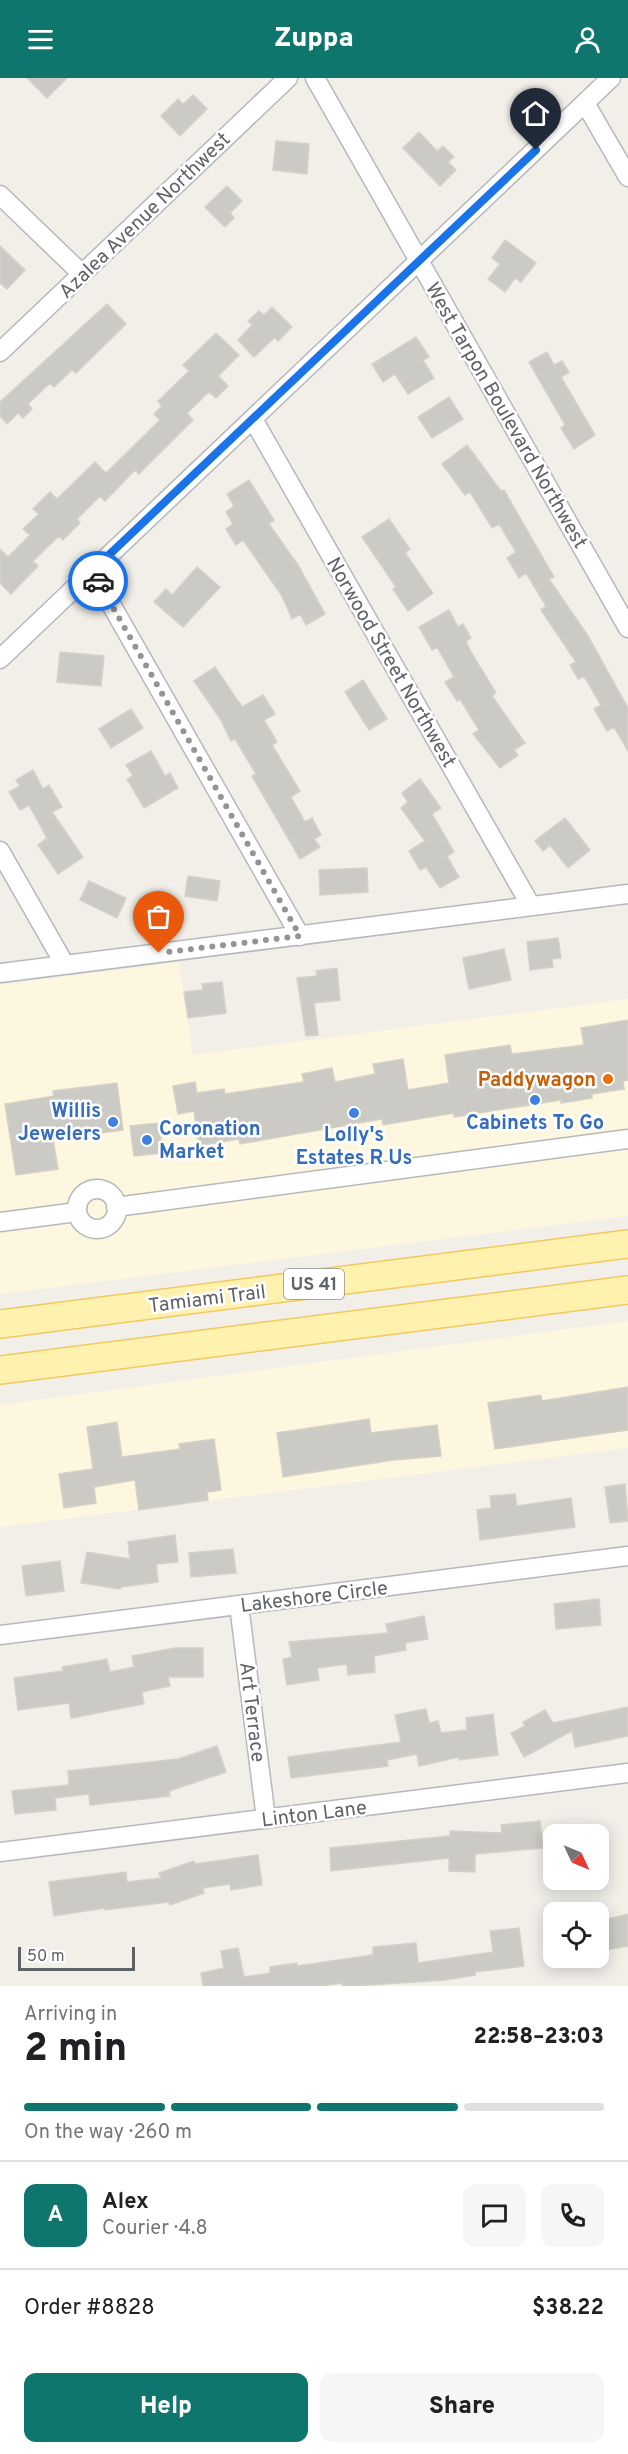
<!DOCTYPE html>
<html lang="en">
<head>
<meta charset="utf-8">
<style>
  body { margin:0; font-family:Overpass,sans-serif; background:#f6f6f6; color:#202124; height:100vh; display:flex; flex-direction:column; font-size:22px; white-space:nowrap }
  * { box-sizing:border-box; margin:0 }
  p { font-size:20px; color:#757577 }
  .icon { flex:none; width:33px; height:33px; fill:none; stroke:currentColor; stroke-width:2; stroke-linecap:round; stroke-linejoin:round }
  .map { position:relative; height:1908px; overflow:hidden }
  .details { display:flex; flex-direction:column; background:#fff; flex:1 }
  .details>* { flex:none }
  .needle { width:39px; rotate:134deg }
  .fabs { position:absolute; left:543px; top:1746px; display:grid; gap:12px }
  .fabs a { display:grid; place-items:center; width:66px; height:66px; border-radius:12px; background:#fff; box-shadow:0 3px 15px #0003; font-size:30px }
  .scale { position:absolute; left:18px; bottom:15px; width:117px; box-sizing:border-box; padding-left:6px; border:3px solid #5f6368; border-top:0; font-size:16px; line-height:21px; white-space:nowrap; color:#5f6368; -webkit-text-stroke:4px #fff; paint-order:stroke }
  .pin { position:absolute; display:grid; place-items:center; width:51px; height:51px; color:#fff; margin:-62px -26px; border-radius:50% 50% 50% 0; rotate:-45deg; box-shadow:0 0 6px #0007 }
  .pin .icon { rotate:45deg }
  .courier { position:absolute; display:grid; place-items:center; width:60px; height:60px; margin:-30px; border:4px solid #1a73e8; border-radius:50%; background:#fff; color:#222; box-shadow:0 2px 8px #0007 }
  .head em { font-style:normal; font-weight:800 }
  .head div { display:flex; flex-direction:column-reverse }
  .head { display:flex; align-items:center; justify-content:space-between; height:102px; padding:0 24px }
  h1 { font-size:39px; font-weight:800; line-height:45px }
  .bar { display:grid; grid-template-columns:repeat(4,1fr); gap:9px 6px; align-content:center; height:72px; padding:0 24px }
  .bar i { height:8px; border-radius:4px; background:#e0e0e0 }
  .bar .on { background:#0f766e }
  .bar p { grid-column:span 4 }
  .line { display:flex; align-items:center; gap:15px; padding:0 24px; border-top:2px solid #e0e0e0 }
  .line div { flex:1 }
  .round { display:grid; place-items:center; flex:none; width:63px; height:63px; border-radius:12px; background:#f6f6f6 }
  .action { display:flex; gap:12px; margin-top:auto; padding:12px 24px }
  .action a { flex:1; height:69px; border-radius:12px; background:#0f766e; color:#fff; font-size:24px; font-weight:800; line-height:69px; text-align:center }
  .action a+a { background:#f6f6f6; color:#202124 }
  header { display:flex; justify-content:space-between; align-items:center; height:78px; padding:0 24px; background:#0f766e; color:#fff; font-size:27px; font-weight:800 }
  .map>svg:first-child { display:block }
  .commercial { fill:#fef7e0 }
  .building { fill:#cccac5; stroke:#d6d1c6; stroke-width:1.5 }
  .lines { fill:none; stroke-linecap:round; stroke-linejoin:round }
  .street-casing { stroke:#b5b8bc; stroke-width:21 }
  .primary-casing { stroke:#f2c960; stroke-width:30 }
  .street { stroke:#fff; stroke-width:18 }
  .primary { stroke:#fff2af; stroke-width:27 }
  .done { stroke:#929495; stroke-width:6; stroke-dasharray:0 10.8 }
  .route { stroke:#1a73e8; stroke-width:8 }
  .food-dot { fill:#e8710a; stroke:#fff; stroke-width:2 }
  .shop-dot { fill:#3f7fe0; stroke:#fff; stroke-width:2 }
  .labels { text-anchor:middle; stroke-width:5; stroke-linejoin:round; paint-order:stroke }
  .shield { fill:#fff; stroke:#8f9295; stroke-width:1.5 }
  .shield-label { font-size:18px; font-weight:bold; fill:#5f6368 }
  .street-label { font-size:20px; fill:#5f6368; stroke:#fff }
  .food-label { font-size:20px; font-weight:bold; fill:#c56008; stroke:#fff; text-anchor:end }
  .shop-label { font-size:20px; font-weight:bold; fill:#366cbe; stroke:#fff }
</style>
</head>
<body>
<header><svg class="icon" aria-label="menu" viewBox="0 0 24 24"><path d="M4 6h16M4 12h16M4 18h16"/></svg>Zuppa<svg class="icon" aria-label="person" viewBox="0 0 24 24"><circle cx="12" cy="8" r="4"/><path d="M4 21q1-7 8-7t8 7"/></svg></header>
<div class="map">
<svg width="628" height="1908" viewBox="0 0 628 1908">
  <rect width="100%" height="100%" fill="#f1efe8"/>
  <path class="commercial" d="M179,884L193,977L628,921V1138L0,1216V907Z
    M628,1243V1370L0,1449V1327Z"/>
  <path class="building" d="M27,0H67L47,20Z
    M193,17L207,31L180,58L161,38L178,21L183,26Z
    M419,54L437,73L443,68L454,79L448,84L456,92L440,108L403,70Z
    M276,63L309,66L307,96L273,92Z
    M227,108L242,123L230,135L234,140L225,149L205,129Z
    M505,162L536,185L521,204L515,200L505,214L488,201L500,186L492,180Z
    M0,168L25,192L7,211L0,205Z
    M107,226L126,246L76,295L72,292L54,309L50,305L28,326L32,331L23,340L18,335L7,346L0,338V324Z
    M272,229L292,249L278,263L275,259L254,279L238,262L252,247L248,243L259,233L264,237Z
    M216,255L239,277L218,298L228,308L216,320L209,314L187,335L193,342L139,396L135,392L105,423L100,418L77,441L80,445L63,462L59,458L33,483L38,488L11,516L0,505V471L8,479L30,457L23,451L39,436L33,431L50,414L57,421L95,384L106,395L160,342L154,336L162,328L158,323L189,293L183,287Z
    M416,259L429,279L423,282L434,300L408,316L395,296L383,304L372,286Z
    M547,274L554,287L562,283L569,294L561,299L595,357L574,371L561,350L565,347L529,284Z
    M449,319L463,341L432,360L418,339Z
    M467,367L501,413L504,412L554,499L549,501L588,558L628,630V673L614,649L607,653L594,631L601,627L584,598L578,601L570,587L576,584L541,532L546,528L526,495L519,500L507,480L516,474L499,446L492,450L470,414L465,417L442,386Z
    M249,402L274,442L269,446L298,487L325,536L306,547L300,536L292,541L282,518L243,462L236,467L226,451L233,446L226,434L234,428L227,416Z
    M389,441L410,471L405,475L433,515L408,533L393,511L396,509L362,459Z
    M197,489L220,509L183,549L154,524L166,511L172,517Z
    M449,532L458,549L463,546L471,560L466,563L471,574L496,615L492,618L525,665L514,672L518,677L500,690L473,656L479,652L460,621L457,623L445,604L454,599L437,569L432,572L419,549Z
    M60,574L104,578L101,608L57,604Z
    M215,589L242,629L263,617L275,636L264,642L277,664L272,667L300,713L291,719L305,744L312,740L321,757L314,761L320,769L300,781L252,698L256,696L235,661L231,663L221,642L194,603Z
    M363,602L387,641L369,652L345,614Z
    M131,631L143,650L111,670L99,651Z
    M151,673L165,698L170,695L178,710L144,730L127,701L133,698L126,687Z
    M33,692L43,711L49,707L62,729L52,734L83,779L58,796L38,767L47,760L29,727L20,732L9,714L20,708L16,702Z
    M420,701L441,730L432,736L454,774L447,778L459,799L440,810L426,789L420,792L409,773L425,763L401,730L408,724L402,715Z
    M565,740L590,772L568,790L550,767L543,773L535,763Z
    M367,790L368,814L320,817L319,792Z
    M188,798L220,803L217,823L185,818Z
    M89,803L126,820L117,840L80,822Z
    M558,860L561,880L552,881L553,889L530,892L527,864Z
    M504,871L511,902L469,911L463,880Z
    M337,890L340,922L314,925L318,957L306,958L297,900L317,898L316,893Z
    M222,904L226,935L188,940L184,914L203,912L202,906Z
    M628,942V1002L623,1003L624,1011L592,1016V1020L561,1025V1022L454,1039V1035L383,1047L382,1041L240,1066L239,1061L199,1068L194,1033L178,1036L173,1008L195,1004L197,1015L224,1011L225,1016L304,1004L302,996L332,990L335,1004L375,996L373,986L403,981L408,1012L449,1005L445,977L510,967L512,976L584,967L581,950Z
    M117,1005L123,1052L53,1061L58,1091L16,1097L5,1026L54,1018L53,1013Z
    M159,1045L163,1075L134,1078L130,1048Z
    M628,1309V1352L495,1371L488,1325L541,1317L542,1323Z
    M369,1341L371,1355L437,1347L441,1378L394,1382L283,1399L277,1355Z
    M117,1344L122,1379L180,1371L179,1366L214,1361L221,1412L207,1414L208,1422L139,1432L135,1402L94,1409L96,1425L64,1430L59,1396L93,1391L87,1349Z
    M625,1406L628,1443L610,1445L605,1409Z
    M515,1416L517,1428L571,1420L575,1449L480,1462L477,1432L491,1430L490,1418Z
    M175,1457L178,1484L156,1486L158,1504L121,1509L120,1511L81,1505L87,1474L130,1481L128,1464Z
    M233,1471L236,1495L191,1499L189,1475Z
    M60,1483L64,1513L26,1518L22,1488Z
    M599,1521L601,1547L556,1551L554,1526Z
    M424,1538L428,1561L405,1565L406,1572L374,1578L375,1594L348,1597L347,1586L317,1590L319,1602L287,1607L283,1581L292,1579L289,1564L388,1555L386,1546Z
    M175,1570H203V1599H168L170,1608L142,1614L144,1626L71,1640L69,1625L18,1632L14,1600L63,1593L62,1589L107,1581L110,1594L134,1589L132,1578Z
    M628,1629V1658L575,1669L572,1653L524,1679L511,1655L525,1648L523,1644L545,1632L553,1645Z
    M426,1631L429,1645L438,1643L441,1655L467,1652L466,1640L493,1636L498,1677L459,1682V1679L419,1688L417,1676L387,1682L388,1688L291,1700L288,1679L401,1664L395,1637Z
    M217,1668L226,1694L169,1713L170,1718L90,1727L89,1716L55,1720L56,1732L15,1736L12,1713L69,1707L68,1693L178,1681Z
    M540,1743L543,1770L475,1776V1794L449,1793V1780L331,1793L330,1770L450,1758V1753L502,1755L501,1747Z
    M258,1777L262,1807L231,1812L230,1806L203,1810L204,1815L170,1827L169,1824L105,1832V1830L54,1838L49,1804L126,1794L127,1804L161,1800L159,1795L194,1783L195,1786Z
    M628,1836V1868L606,1872L600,1843Z
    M519,1850L524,1888L475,1894V1897L445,1902L354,1908H342V1905L321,1908H203L201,1895L224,1890L221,1873L238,1870L244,1899L270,1895V1889L297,1885V1888L373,1877V1869L416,1865L418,1885L493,1874L490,1853Z"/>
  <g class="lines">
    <defs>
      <path id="street" d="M315,0L628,550
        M585,25L628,99
        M0,117L82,196
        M0,274L288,0
        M253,341L531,828
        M92,493L300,858
        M0,581L611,0
        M0,773L65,887
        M0,895L628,816
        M77 1131a20 20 0 1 1 40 0a20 20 0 1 1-40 0Z
        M116,1129L628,1061
        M0,1144L77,1134
        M239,1527L266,1741
        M0,1557L628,1478
        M0,1774L628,1695"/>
      <path id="primary" d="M0,1246L628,1166
        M0,1292L628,1212"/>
    </defs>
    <use href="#street" class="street-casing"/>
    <use href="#primary" class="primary-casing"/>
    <use href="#street" class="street"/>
    <use href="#primary" class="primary"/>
  </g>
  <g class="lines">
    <path class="done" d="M98,503L300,858L159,875"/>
    <path class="route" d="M98,503L92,493L536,72"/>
  </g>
  <circle class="food-dot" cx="608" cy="1001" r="6"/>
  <g class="shop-dot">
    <circle cx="535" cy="1022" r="6"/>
    <circle cx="354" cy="1035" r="6"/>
    <circle cx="113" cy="1044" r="6"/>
    <circle cx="147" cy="1062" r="6"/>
  </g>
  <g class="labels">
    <rect class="shield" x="284" y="1191" width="60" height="30" rx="4.5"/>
    <g class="shield-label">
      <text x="314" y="1212">US 41</text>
    </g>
    <g class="street-label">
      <text transform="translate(144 137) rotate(-44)" y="7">Azalea Avenue Northwest</text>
      <text transform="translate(507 337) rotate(60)" y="7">West Tarpon Boulevard Northwest</text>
      <text transform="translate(392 584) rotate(60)" y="7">Norwood Street Northwest</text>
      <text transform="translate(207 1220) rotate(-7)" y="7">Tamiami Trail</text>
      <text transform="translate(314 1518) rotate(-7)" y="7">Lakeshore Circle</text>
      <text transform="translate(253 1634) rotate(83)" y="7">Art Terrace</text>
      <text transform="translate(314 1735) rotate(-7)" y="7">Linton Lane</text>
    </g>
    <g class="food-label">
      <text x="596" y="1008">Paddywagon</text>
    </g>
    <g class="shop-label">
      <text x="101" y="1039" text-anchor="end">Willis<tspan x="101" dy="23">Jewelers</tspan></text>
      <text x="535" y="1051">Cabinets To Go</text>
      <text x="159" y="1057" text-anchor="start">Coronation<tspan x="159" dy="23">Market</tspan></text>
      <text x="354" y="1063">Lolly's<tspan x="354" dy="23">Estates R Us</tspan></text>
    </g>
  </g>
</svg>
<div class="fabs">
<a><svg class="needle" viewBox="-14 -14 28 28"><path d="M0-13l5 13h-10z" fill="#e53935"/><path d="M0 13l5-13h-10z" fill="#757577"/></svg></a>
<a><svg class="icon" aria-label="locate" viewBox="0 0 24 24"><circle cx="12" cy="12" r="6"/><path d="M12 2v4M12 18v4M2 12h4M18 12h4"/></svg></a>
</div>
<div class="scale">50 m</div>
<div class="pin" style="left:159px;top:875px;background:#ea580c"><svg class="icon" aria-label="bag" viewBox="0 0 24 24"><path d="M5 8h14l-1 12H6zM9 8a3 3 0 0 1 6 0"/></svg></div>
<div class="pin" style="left:536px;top:72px;background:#1f2937"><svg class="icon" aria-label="home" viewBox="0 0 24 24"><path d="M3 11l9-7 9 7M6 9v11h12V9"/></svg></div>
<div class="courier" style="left:98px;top:503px"><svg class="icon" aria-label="car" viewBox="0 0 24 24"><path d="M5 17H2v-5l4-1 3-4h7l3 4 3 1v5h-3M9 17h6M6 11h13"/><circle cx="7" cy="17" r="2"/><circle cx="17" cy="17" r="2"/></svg></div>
</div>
<section class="details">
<div class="head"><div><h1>2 min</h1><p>Arriving in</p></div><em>22:58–23:03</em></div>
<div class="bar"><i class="on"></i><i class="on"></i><i class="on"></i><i></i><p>On the way · 260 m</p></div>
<div class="line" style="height:108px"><b class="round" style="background:#0f766e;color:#fff">A</b><div><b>Alex</b><p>Courier · 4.8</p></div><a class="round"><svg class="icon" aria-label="chat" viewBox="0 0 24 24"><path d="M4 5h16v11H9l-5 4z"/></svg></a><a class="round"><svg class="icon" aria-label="phone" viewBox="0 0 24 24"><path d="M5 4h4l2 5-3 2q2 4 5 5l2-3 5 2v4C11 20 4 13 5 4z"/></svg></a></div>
<div class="line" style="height:78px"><div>Order #8828</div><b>$38.22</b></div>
<div class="action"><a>Help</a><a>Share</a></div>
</section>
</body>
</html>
